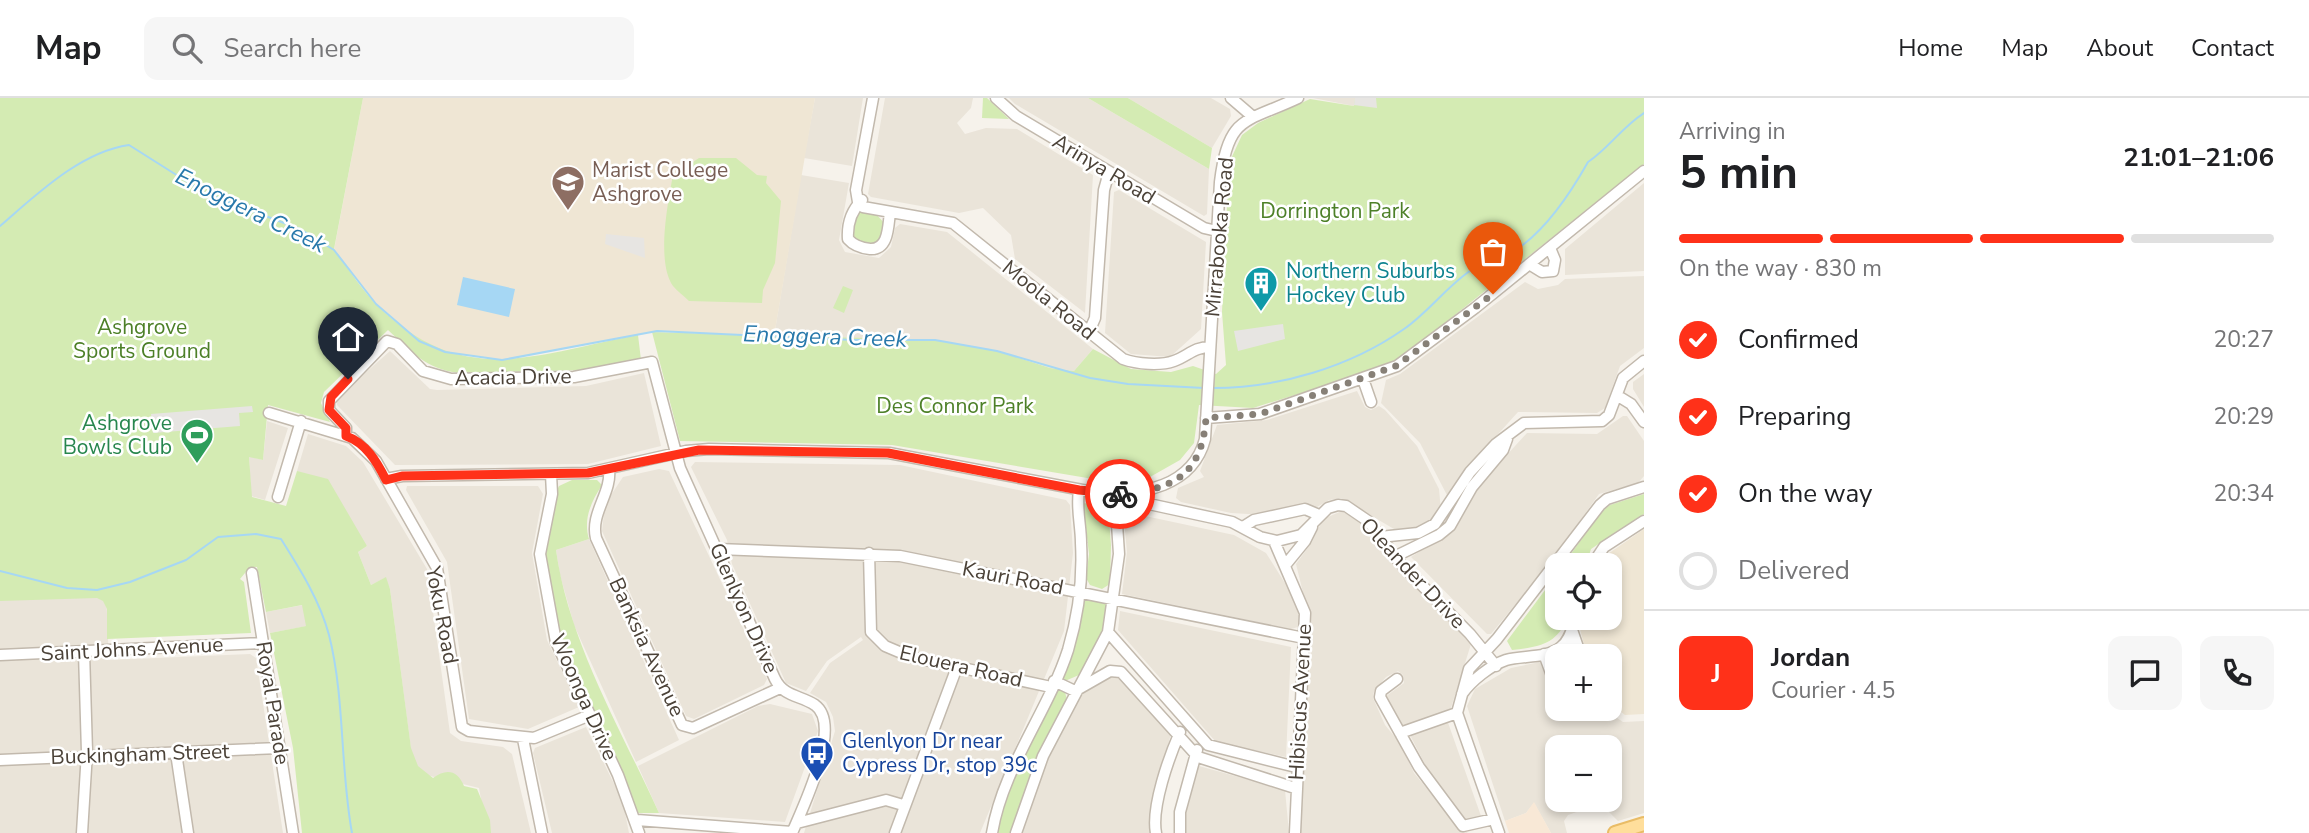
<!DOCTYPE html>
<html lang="en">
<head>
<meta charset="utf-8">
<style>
  body { margin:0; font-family:"Nunito Sans",sans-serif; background:#f6f6f6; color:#202124; height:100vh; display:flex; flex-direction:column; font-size:26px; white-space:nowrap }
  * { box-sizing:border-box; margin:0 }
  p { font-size:23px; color:#757577 }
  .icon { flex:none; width:38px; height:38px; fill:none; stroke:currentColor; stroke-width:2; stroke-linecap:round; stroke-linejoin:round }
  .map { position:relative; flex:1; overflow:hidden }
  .details { display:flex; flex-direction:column; background:#fff; width:665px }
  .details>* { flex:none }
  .tools { position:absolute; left:1545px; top:455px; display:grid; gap:14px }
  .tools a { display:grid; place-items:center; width:77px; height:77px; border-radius:14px; background:#fff; box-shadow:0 4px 10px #0003; font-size:35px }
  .pin { position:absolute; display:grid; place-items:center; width:60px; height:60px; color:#fff; margin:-72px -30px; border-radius:50% 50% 50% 0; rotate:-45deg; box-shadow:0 0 7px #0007 }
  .pin .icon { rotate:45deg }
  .courier { position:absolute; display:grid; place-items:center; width:70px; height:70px; margin:-35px; border:5px solid #ff3119; border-radius:50%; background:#fff; color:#222; box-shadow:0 2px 9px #0007 }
  .summary em { font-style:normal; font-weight:700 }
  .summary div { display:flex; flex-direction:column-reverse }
  .summary { display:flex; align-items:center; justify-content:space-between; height:119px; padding:0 35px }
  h1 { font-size:46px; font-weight:700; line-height:52px }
  .bar { display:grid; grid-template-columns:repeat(4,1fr); gap:10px 7px; align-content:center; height:84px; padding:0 35px }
  .bar i { height:9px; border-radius:5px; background:#e0e0e0 }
  .bar .active { background:#ff3119 }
  .bar p { grid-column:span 4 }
  .line { display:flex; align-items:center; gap:18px; padding:0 35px; border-top:2px solid #e0e0e0 }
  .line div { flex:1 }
  .round { display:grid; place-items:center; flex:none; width:74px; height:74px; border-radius:14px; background:#f6f6f6 }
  ol { padding:0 35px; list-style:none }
  li { display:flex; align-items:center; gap:21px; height:77px }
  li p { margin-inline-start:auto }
  li .icon { padding:7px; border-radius:50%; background:#ff3119; color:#fff; stroke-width:4 }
  li:last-child { color:#757577 }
  li i { width:38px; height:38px; border:4px solid #e0e0e0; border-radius:50% }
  header { display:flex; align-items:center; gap:42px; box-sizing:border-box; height:98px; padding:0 35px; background:#fff; border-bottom:2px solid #e0e0e0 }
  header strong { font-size:33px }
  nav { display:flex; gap:38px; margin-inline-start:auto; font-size:24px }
  .search { width:490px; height:63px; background:#f6f6f6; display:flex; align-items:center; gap:18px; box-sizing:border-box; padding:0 24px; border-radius:14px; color:#757577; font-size:26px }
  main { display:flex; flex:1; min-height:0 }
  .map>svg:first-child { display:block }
  .residential { fill:#eae4d9; fill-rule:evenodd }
  .commercial { fill:#f8e8d6 }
  .education { fill:#efe6d4 }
  .green { fill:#d4ebb3 }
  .parking { fill:#e7e5e2 }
  .water { fill:#a6d7f4 }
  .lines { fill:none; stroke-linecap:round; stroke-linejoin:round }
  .stream { stroke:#a6d7f4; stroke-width:2 }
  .minor-casing { stroke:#c2b9ad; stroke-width:13 }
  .major-casing { stroke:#e9bc66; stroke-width:16 }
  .minor { stroke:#fff; stroke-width:10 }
  .major { stroke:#ffde9b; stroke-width:12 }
  .done { stroke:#878077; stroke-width:7; stroke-dasharray:0 12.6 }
  .route { stroke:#ff3119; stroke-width:9 }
  .labels { text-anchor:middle; stroke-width:5; stroke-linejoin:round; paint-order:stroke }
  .street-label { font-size:21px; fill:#4b4238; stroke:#fff }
  .education-label { font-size:21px; fill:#785e54; stroke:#fff; text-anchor:start }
  .park-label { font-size:21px; fill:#4d8028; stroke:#fff }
  .culture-label { font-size:21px; fill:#0d838f; stroke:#fff; text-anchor:start }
  .leisure-label { font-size:21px; fill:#27864d; stroke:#fff; text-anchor:end }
  .transit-label { font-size:21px; fill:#164399; stroke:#fff; text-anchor:start }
  .water-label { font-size:23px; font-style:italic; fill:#2879ab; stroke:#fff }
</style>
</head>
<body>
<header>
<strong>Map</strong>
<div class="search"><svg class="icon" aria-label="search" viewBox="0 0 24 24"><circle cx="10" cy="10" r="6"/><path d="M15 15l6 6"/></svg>Search here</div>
<nav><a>Home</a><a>Map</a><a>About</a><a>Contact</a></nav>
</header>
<main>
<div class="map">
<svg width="1644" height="735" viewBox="0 0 1644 735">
  <rect width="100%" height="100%" fill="#f6f2eb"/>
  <path class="residential" d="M815,0H863L852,68L804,60Z
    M885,0H973L971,10L957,25L965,36L986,30L1017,31L1093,77L1085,215L1015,161L1011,137L983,110L959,115L871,99L868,96Z
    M1009,0H1088L1209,71L1207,116L1204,118L1015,6Z
    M1128,0H1211L1230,11L1231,18L1212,50Z
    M1313,0H1355L1354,8Z
    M801,77L849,85L839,142L845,154L879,160L891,149L895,130L900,126L947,134L1093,251L1074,273L1050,270L997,253L935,242L774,238Z
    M1644,85V173L1565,177V151Z
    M1119,92L1206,144L1201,231L1170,259L1131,256L1105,235L1114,94Z
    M1644,178V250L1620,268L1605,310L1597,315L1518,314L1472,365L1449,401L1420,345L1381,305L1386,282L1400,276L1525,184L1538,191L1558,187L1565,181Z
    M390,253L430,291L437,292L586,288L644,275L661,348L588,366L395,367L337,307L336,301Z
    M1644,276V309L1633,291V284Z
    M1357,293L1365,309L1371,312L1379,308L1385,312L1417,348L1439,391L1441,413L1427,427L1419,431H1394L1341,400L1329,402L1317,409L1265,417L1231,415L1181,404L1176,400L1178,390L1204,379L1200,373L1217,327L1267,322Z
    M1623,318H1627L1644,343V378L1638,385L1599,396L1556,457L1491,536H1487L1411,459L1455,431L1482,384L1527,335L1597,336Z
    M267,323L288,330L265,402L251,398L249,358L263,362Z
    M308,336L346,348L363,364L427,471L450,635L461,643L503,649L512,656L531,735H487L479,690L414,674L390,491L385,480L371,487L358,454L367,448L297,373Z
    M695,364L900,367L1066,402L1070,407L1073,455L1064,533L980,735H804L835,633L833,619L826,604L810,595L830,565L863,542L861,539L827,563L806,593L786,585L732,466L727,442L691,369Z
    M659,371L669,373L767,581L764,587L694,621L686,618L602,433L605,406L623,379Z
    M407,388H538L543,396L532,455L547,542L579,609L528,631L469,621L447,464L406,392Z
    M1342,413L1366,428L1392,465L1471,546L1450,613L1404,629L1399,627L1385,599L1404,585L1403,577L1398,573L1386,579L1374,593L1373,600L1385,627L1400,645L1414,675L1458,728L1468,735H1300L1299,687L1311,527L1296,466L1312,444L1323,421Z
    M1131,415L1234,437L1266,455L1293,498L1299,515L1298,529L1291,531L1122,496L1127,454L1124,422Z
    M589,441L679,642L636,664L574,527L560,477L556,452Z
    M0,478L106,493L109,562L250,556L256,560L283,735H0Z
    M303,507L307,528L270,535L266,514Z
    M1120,513L1291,549L1286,659L1216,644L1118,532Z
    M1540,564L1558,611L1567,616L1604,611L1623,624L1644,623V715L1618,723L1604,709L1594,708L1568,717L1564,723L1567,735H1551L1534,705L1526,715L1505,723L1467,608L1475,591L1511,570ZM1558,649H1610V702H1558Z
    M1112,576H1118L1171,635L1150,723L1152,735H1020L1045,664L1077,596Z
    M770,606L812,616L818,633L785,724L659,715L638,668L758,608Z
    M1446,619L1481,718L1464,724L1438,692L1411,639L1412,632Z
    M586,629L623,704L629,735H552L533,655L535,650Z
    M1199,668L1285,692L1289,735H1183L1181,727Z"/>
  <path class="commercial" d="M1534,704L1551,735H1509L1505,723L1526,715Z"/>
  <path class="education" d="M363,0H815L774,238L657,233L502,262L445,254L419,243L376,206L334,152Z
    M1644,431V616L1625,617L1610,605V558H1587L1580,531L1584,520H1610V467H1601L1605,458Z"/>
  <path class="green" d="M0,0H363L334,151C348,170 361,191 377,207C463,292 535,256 638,237L641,262L588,272L458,275C426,271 411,253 388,232L324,294L321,305L330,324L268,307L263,362L249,359L252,399L286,408L297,373L328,381L367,448L358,454L371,487L386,479L390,491L411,650L418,668L433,680C446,670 458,672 464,688L477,691L490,722L491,735H302L293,650L270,535L306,528L302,507L266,514L257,469H250L240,481L244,484L251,535L107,541V511L103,503L97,500L0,503Z
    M983,0H987L1009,21L982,20Z
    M1088,0H1128L1212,50L1209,71Z
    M1355,0H1644V66L1406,256L1378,271L1253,310L1199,307L1194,345L1180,362L1150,379L1117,385L892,347L680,343L652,234L935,242L997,253L1050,270L1074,273L1093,251L1131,271L1171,274L1193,268L1216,276L1226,267L1222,214L1229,65L1242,37L1258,25L1310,1L1354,8Z
    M699,60H736L757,77L767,78L766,85L781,103L775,165L763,192L762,205L689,203C684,198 677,193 673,188C656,164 668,104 673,77Z
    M861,111L877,117L885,126L877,147L859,146L851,138L856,116Z
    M843,188L853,192L844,215L833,210Z
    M572,382H597L602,387C591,404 583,421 589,441L556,452C569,545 621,631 659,715H636L557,527L544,452L555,396L559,388Z
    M1644,396V416L1591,451L1586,467H1563L1601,414L1610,407Z
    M1083,405L1108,408L1111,447L1110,486L1102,491L1090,487L1086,480L1089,456Z
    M1557,476L1558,520H1567C1557,547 1538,549 1512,552L1507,543Z
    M1087,501L1106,506L1105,528L1079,577L1065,583L1061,578L1083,505Z
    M1058,592L1065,594L1067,602L1013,735H995L1023,655L1052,594Z"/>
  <path class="parking" d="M1355,0H1376L1377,10L1354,7Z
    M606,136L644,140L645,160L605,146Z
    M1283,226L1285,241L1238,253L1234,233Z
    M252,308L253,314L239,315L240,328L153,335L151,316Z"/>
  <path class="water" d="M463,179L515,191L509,219L457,207Z"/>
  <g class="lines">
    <path class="stream" d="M0,128C36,97 80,54 129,47L205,95L300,131L334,152L376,206L419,243L445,254L502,262L657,233L853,242H935L997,253L1090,280L1128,286L1204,290
      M1213,290C1279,290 1350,269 1404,231C1427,215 1444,192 1467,175C1475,169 1484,161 1494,158C1499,157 1504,158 1509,156C1542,138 1570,96 1588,64C1609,50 1622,29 1644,15
      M0,473L67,490L97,492L130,484L186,462L218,439L256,436L281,441C300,471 320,503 329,537C345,600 340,670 352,735"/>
    <defs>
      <path id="minor" d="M873,0L856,92L858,104L863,109L953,125L1123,261C1137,266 1160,268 1174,263C1188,258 1194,249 1210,249
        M996,0L1016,18L1204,130L1217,133
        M1231,0L1252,18
        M862,102C851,113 847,126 848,141C854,148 861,150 870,151C889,152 888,128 890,114
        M1529,166L1542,174L1553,173L1555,162L1550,150
        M1089,234L1095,220L1104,92L1109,74
        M1363,281L1371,304
        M1618,298L1631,306L1644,324
        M269,315L352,340L376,363L437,470L462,629L469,633L534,640L590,617
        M1206,320L1260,316L1397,268L1475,210L1644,73
        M346,338V330L329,312V303L387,243L397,246L423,273L451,281L574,279L652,264L680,370L775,581C784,599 800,597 815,607C843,627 803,709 792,735
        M609,371C612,395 590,415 596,440L682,627L693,630L780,590
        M551,376L552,396L540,456L556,544L618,677L639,735
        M386,381L402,378L588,375L686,353L709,351L889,355L1098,395C1142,398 1193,388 1205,341L1220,84C1228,17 1245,25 1298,0
        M1137,393L1149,406L1232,424L1260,439L1277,443L1301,437L1328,410L1338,407L1346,408L1368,423L1400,465L1470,536L1496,568
        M278,399L301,323
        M1243,429L1254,422L1305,411L1319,417
        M1380,439L1418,435L1435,426L1470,374L1496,346L1524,325L1602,323L1609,317L1623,280L1644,263
        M1274,443L1305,515L1295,735
        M718,451L900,458L1304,540
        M869,455L871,534L885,548L911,559L1051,589
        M1394,459L1439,437L1450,428L1472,389L1503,352L1507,341
        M1287,465L1305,443L1312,429
        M1592,467L1604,449L1644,423
        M252,475L293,735
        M1572,532L1581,558
        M1108,534L1208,647L1296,669
        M1544,556L1558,594
        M0,557L264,545
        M1397,581L1381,593L1380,599L1419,669L1463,728L1494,721
        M1054,583L1075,593L1110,573L1121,574L1198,659L1295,690
        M1462,596C1471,583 1491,567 1506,562C1523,557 1546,561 1561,549C1570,542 1572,530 1576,520
        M1400,635L1457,615
        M523,641L542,735
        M176,655L188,735
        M0,662L280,650
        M637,722L792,734
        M797,725L886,702L903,707
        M82,735L87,654L84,554
        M895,735L957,569
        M992,735C1003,669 1048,614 1068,552C1078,518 1083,480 1081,445C1081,427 1076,410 1079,392
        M1016,735L1043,658L1108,534L1119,456L1115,396
        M1156,735C1151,709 1169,659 1180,634
        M1180,735V714L1197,652
        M1499,735L1457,615L1469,571L1497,541L1600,407L1607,401L1644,389"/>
      <path id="major" d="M1615,735L1644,726"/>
    </defs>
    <use href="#minor" class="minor-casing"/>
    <use href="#major" class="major-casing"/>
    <use href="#minor" class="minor"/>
    <use href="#major" class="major"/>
  </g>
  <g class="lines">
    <path class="done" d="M1120,396C1174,392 1202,376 1206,320L1260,316L1396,268L1493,196"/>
    <path class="route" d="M348,281L331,299L329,312L346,330V338C366,345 377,364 386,382L402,378L588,375L699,352L888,355L1079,392L1120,396"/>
  </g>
  <defs>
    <symbol id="school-pin" viewBox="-11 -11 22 30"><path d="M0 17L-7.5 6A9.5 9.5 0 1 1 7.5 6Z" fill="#8d6e63" stroke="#fff"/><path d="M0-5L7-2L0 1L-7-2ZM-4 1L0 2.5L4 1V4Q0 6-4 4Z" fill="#fff"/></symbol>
    <symbol id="building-pin" viewBox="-11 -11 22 30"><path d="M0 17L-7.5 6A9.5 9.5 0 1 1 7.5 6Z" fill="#0f9aa8" stroke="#fff"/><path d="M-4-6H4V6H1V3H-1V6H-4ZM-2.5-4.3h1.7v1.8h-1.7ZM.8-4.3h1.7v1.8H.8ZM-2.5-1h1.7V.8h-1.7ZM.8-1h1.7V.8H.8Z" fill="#fff"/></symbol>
    <symbol id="stadium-pin" viewBox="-11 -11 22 30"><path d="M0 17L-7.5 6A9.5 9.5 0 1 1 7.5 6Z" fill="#2e9e5b" stroke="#fff"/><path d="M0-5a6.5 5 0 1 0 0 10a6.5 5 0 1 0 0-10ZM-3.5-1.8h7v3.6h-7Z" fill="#fff"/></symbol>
    <symbol id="bus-pin" viewBox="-11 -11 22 30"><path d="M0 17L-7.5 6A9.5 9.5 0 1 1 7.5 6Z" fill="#1a4fb4" stroke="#fff"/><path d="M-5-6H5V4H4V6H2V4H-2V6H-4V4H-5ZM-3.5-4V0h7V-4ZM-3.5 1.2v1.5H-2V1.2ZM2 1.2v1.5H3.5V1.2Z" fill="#fff"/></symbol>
  </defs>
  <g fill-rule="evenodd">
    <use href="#school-pin" x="549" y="65" width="38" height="52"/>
    <use href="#building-pin" x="1242" y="166" width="38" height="52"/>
    <use href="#stadium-pin" x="178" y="318" width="38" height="52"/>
    <use href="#bus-pin" x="798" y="636" width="38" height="52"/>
  </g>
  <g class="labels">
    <g class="street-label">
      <text transform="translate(1104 71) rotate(31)" y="7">Arinya Road</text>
      <text transform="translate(1219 139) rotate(-85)" y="7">Mirrabooka Road</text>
      <text transform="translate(1049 202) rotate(39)" y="7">Moola Road</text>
      <text transform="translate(513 279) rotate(-1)" y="7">Acacia Drive</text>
      <text transform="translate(1413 475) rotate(47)" y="7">Oleander Drive</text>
      <text transform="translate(1013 480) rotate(11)" y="7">Kauri Road</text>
      <text transform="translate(744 510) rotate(66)" y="7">Glenlyon Drive</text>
      <text transform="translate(442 517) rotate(79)" y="7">Yoku Road</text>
      <text transform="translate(647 549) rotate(65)" y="7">Banksia Avenue</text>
      <text transform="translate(132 551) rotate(-3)" y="7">Saint Johns Avenue</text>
      <text transform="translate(961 568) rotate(13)" y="7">Elouera Road</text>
      <text transform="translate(584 599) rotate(66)" y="7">Woonga Drive</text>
      <text transform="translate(1300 604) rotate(-87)" y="7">Hibiscus Avenue</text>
      <text transform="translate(273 605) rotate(81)" y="7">Royal Parade</text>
      <text transform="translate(140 656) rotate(-2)" y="7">Buckingham Street</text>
    </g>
    <g class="education-label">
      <text x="592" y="79">Marist College<tspan x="592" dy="24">Ashgrove</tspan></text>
    </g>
    <g class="park-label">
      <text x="1335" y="120">Dorrington Park</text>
      <text x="142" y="236">Ashgrove<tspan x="142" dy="24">Sports Ground</tspan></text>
      <text x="955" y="315">Des Connor Park</text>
    </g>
    <g class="culture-label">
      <text x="1286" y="180">Northern Suburbs<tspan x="1286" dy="24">Hockey Club</tspan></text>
    </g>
    <g class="leisure-label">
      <text x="172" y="332">Ashgrove<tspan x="172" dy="24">Bowls Club</tspan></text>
    </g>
    <g class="transit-label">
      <text x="842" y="650">Glenlyon Dr near<tspan x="842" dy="24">Cypress Dr, stop 39c</tspan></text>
    </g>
    <g class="water-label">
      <text transform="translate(251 112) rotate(26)" y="8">Enoggera Creek</text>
      <text transform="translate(825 238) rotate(2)" y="8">Enoggera Creek</text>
    </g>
  </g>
</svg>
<div class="tools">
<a><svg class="icon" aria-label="locate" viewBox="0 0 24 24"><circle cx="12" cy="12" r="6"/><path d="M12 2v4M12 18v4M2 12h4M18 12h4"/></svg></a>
<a>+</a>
<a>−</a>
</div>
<div class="pin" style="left:1493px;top:196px;background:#ea580c"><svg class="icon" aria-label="bag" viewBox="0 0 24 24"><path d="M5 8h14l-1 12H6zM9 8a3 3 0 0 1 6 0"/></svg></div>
<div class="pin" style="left:348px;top:281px;background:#1f2937"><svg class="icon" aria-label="home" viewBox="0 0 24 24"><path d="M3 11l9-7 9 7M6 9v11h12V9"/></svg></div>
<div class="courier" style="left:1120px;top:396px"><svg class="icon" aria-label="bike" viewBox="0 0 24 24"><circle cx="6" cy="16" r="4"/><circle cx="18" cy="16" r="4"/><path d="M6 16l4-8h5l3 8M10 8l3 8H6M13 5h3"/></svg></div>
</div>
<section class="details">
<div class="summary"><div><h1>5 min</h1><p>Arriving in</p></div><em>21:01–21:06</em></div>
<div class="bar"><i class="active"></i><i class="active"></i><i class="active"></i><i></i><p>On the way · 830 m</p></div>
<ol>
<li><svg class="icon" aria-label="check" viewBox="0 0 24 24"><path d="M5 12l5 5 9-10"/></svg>Confirmed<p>20:27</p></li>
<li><svg class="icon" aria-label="check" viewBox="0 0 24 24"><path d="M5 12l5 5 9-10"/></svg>Preparing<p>20:29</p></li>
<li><svg class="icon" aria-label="check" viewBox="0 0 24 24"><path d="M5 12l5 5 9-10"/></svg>On the way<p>20:34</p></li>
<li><i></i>Delivered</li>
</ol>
<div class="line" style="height:126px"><b class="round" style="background:#ff3119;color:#fff">J</b><div><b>Jordan</b><p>Courier · 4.5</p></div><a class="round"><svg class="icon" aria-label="chat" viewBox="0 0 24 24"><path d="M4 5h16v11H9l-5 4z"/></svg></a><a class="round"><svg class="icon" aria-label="phone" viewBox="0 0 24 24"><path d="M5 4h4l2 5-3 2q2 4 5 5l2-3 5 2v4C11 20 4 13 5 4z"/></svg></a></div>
</section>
</main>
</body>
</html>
